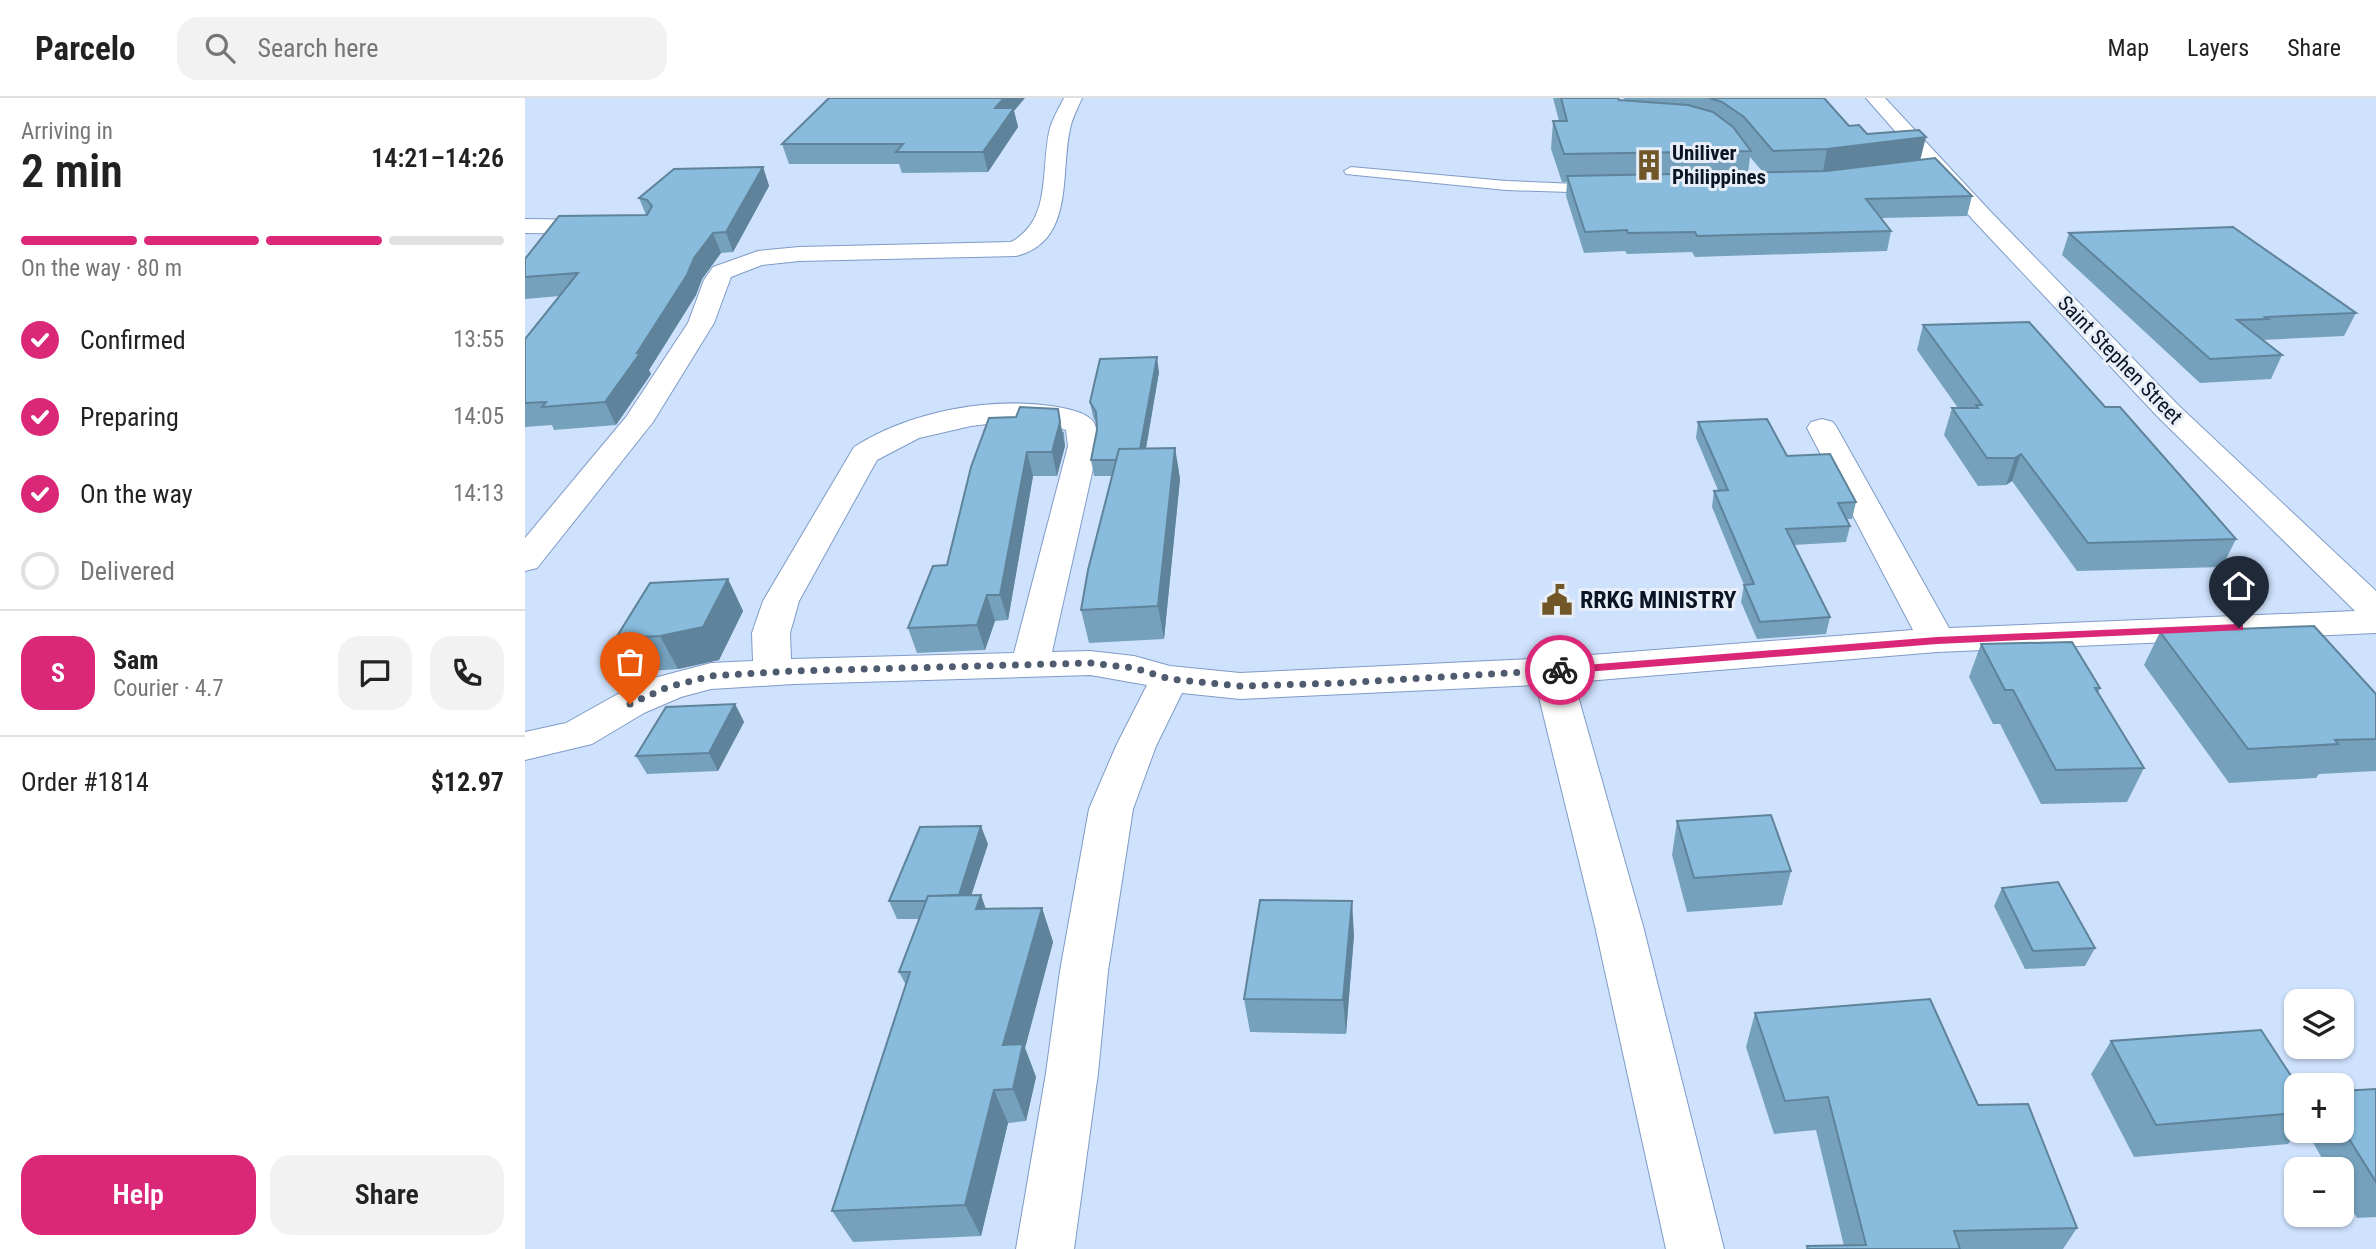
<!DOCTYPE html>
<html lang="en">
<head>
<meta charset="utf-8">
<style>
  body { margin:0; font-family:"Roboto Condensed",sans-serif; background:#f2f2f2; color:#222; height:100vh; display:flex; flex-direction:column; font-size:26px; white-space:nowrap }
  * { box-sizing:border-box; margin:0 }
  p { font-size:23px; color:#767676 }
  .icon { flex:none; width:38px; height:38px; fill:none; stroke:currentColor; stroke-width:2; stroke-linecap:round; stroke-linejoin:round }
  .map { position:relative; flex:1; overflow:hidden }
  .panel { display:flex; flex-direction:column; background:#fff; width:525px }
  .panel>* { flex:none }
  .buttons { position:absolute; left:1759px; top:891px; display:grid; gap:14px }
  .buttons a { display:grid; place-items:center; width:70px; height:70px; border-radius:14px; background:#fff; box-shadow:0 2px 5px #0004; font-size:35px }
  .pin { position:absolute; display:grid; place-items:center; width:60px; height:60px; color:#fff; margin:-72px -30px; border-radius:50% 50% 50% 0; rotate:-45deg; box-shadow:0 0 7px #0007 }
  .pin .icon { rotate:45deg }
  .courier { position:absolute; display:grid; place-items:center; width:70px; height:70px; margin:-35px; border:5px solid #db2777; border-radius:50%; background:#fff; color:#222; box-shadow:0 2px 9px #0007 }
  .head em { font-style:normal; font-weight:600 }
  .head div { display:flex; flex-direction:column-reverse }
  .head { display:flex; align-items:center; justify-content:space-between; height:119px; padding:0 21px }
  h1 { font-size:46px; font-weight:600; line-height:52px }
  .bar { display:grid; grid-template-columns:repeat(4,1fr); gap:10px 7px; align-content:center; height:84px; padding:0 21px }
  .bar i { height:9px; border-radius:5px; background:#e0e0e0 }
  .bar .on { background:#db2777 }
  .bar p { grid-column:span 4 }
  .line { display:flex; align-items:center; gap:18px; padding:0 21px; border-top:2px solid #e0e0e0 }
  .line div { flex:1 }
  .round { display:grid; place-items:center; flex:none; width:74px; height:74px; border-radius:21px; background:#f2f2f2 }
  ol { padding:0 21px; list-style:none }
  li { display:flex; align-items:center; gap:21px; height:77px }
  li p { margin-inline-start:auto }
  li .icon { padding:7px; border-radius:50%; background:#db2777; color:#fff; stroke-width:4 }
  li:last-child { color:#767676 }
  li i { width:38px; height:38px; border:4px solid #e0e0e0; border-radius:50% }
  .action { display:flex; gap:14px; margin-top:auto; padding:14px 21px }
  .action a { flex:1; height:80px; border-radius:21px; background:#db2777; color:#fff; font-size:28px; font-weight:600; line-height:80px; text-align:center }
  .action a+a { background:#f2f2f2; color:#222 }
  header { display:flex; align-items:center; gap:42px; box-sizing:border-box; height:98px; padding:0 35px; background:#fff; border-bottom:2px solid #e0e0e0 }
  header strong { font-size:33px }
  nav { display:flex; gap:38px; margin-inline-start:auto; font-size:24px }
  .search { width:490px; height:63px; background:#f2f2f2; display:flex; align-items:center; gap:18px; box-sizing:border-box; padding:0 24px; border-radius:21px; color:#767676; font-size:26px }
  main { display:flex; flex:1; min-height:0 }
  .map>svg:first-child { display:block }
  .lines { fill:none; stroke-linecap:round; stroke-linejoin:round }
  .service-casing { stroke:#7e9bc6; stroke-width:2 }
  .minor-casing { stroke:#7e9bc6; stroke-width:2 }
  .service { fill:#fff; fill-rule:evenodd }
  .minor { fill:#fff; fill-rule:evenodd }
  .wall { fill:#75a1bd; fill-rule:evenodd }
  .shaded-wall { fill:#5f839a }
  .building { fill:#88bbdc; stroke:#5f839a; stroke-width:2 }
  .route { fill:#db2777 }
  .done { stroke:#4f5c70; stroke-width:7; stroke-dasharray:0 12.6 }
  .labels { text-anchor:middle; stroke-width:6; stroke-linejoin:round; paint-order:stroke }
  .far-poi-label { font-size:21px; font-weight:bold; fill:#0a1424; stroke:#e8eef7; text-anchor:start }
  .far-street-label { font-size:21px; fill:#0a1424; stroke:#e8eef7 }
  .poi-label { font-size:24px; font-weight:bold; fill:#0a1424; stroke:#e8eef7; text-anchor:start }
</style>
</head>
<body>
<header>
<strong>Parcelo</strong>
<div class="search"><svg class="icon" aria-label="search" viewBox="0 0 24 24"><circle cx="10" cy="10" r="6"/><path d="M15 15l6 6"/></svg>Search here</div>
<nav><a>Map</a><a>Layers</a><a>Share</a></nav>
</header>
<main>
<section class="panel">
<div class="head"><div><h1>2 min</h1><p>Arriving in</p></div><em>14:21–14:26</em></div>
<div class="bar"><i class="on"></i><i class="on"></i><i class="on"></i><i></i><p>On the way · 80 m</p></div>
<ol>
<li><svg class="icon" aria-label="check" viewBox="0 0 24 24"><path d="M5 12l5 5 9-10"/></svg>Confirmed<p>13:55</p></li>
<li><svg class="icon" aria-label="check" viewBox="0 0 24 24"><path d="M5 12l5 5 9-10"/></svg>Preparing<p>14:05</p></li>
<li><svg class="icon" aria-label="check" viewBox="0 0 24 24"><path d="M5 12l5 5 9-10"/></svg>On the way<p>14:13</p></li>
<li><i></i>Delivered</li>
</ol>
<div class="line" style="height:126px"><b class="round" style="background:#db2777;color:#fff">S</b><div><b>Sam</b><p>Courier · 4.7</p></div><a class="round"><svg class="icon" aria-label="chat" viewBox="0 0 24 24"><path d="M4 5h16v11H9l-5 4z"/></svg></a><a class="round"><svg class="icon" aria-label="phone" viewBox="0 0 24 24"><path d="M5 4h4l2 5-3 2q2 4 5 5l2-3 5 2v4C11 20 4 13 5 4z"/></svg></a></div>
<div class="line" style="height:91px"><div>Order #1814</div><b>$12.97</b></div>
<div class="action"><a>Help</a><a>Share</a></div>
</section>
<div class="map">
<svg width="1851" height="1151" viewBox="0 0 1851 1151">
  <rect width="100%" height="100%" fill="#cfe2fd"/>
  <g class="lines">
    <defs>
      <path id="service" d="M826,69L981,83L1075,87L1082,91L1075,95L981,92L821,76L819,73Z"/>
      <path id="minor" d="M539,0H557C553,10 547,20 545,31C535,75 550,144 491,158L274,163L237,167L206,179L189,225L128,324L12,470L0,473V440L101,319L163,225L179,182L188,169L233,153L274,149L486,144C528,122 515,69 525,30C528,20 534,10 539,0Z
        M1341,0H1360L1465,113L1653,307L1851,493V535L1412,554L1049,584L1118,828L1199,1151H1141L1070,828L1011,587L715,601L657,595L631,648L608,711L583,873L573,975L549,1151H491L521,975L535,873L564,711L591,648L622,587L565,577L269,586L186,591L156,599L119,615L67,646L0,662V634L41,625L91,597L129,580L186,565L228,563L227,535L238,503L329,349C384,314 462,299 526,308C539,310 558,313 567,322C573,328 572,340 573,348L527,554L565,553L609,558L645,568L715,575L1027,560L1388,532L1282,330L1286,324L1297,321L1308,324L1312,330L1424,530L1830,513L1633,319L1449,123ZM479,324H510L541,332L543,348L489,555L266,561L265,535L274,503L352,362L394,340L446,328Z
        M0,121L78,122L86,124L90,129L86,134L78,136L0,135Z"/>
    </defs>
    <use href="#service" class="service-casing"/>
    <use href="#minor" class="minor-casing"/>
    <use href="#service" class="service"/>
    <use href="#minor" class="minor"/>
  </g>
  <path class="wall" d="M1028,0H1093L1094,2H1100L1099,0H1299L1324,28L1396,61L1447,98L1442,118L1357,120L1366,133L1362,153L1170,159L1167,154L1102,156L1100,153L1059,155L1041,98L1042,84H1037L1026,51L1028,23H1034ZM1225,59L1238,74L1223,75Z
    M489,13L493,29L463,74L377,75L374,66H264L257,46Z
    M238,69L244,88L208,154L196,155L177,181L171,197L124,272L126,276L91,327L29,332L27,327L0,329V241L35,198L0,201V161L121,117L114,100Z
    M1544,135L1831,215L1819,238L1737,242L1757,257L1746,281L1675,285L1537,157Z
    M1398,227L1580,309L1711,441L1697,469L1552,473L1487,383L1481,387L1453,388L1419,337L1427,310H1433L1392,252Z
    M634,274L621,351L650,350L655,381L639,541L564,545L556,512L587,378H569L566,362L572,332V326L568,319L565,304Z
    M491,319L539,334L540,348L532,378H508L483,522L470,523L460,552L392,555L383,530L422,467Z
    M1173,324L1262,358L1331,404L1327,421H1322L1325,428L1321,444L1269,447L1305,519L1301,536L1232,541L1216,504L1219,487L1187,409L1189,393L1193,392L1171,340Z
    M203,481L218,513L194,562L153,571L110,574L91,540Z
    M1635,534L1851,596V673L1794,676L1791,680L1704,685L1619,567Z
    M1456,546L1575,590L1573,595L1619,670L1602,704L1516,706L1475,626H1468L1444,579Z
    M210,606L219,624L193,673L122,676L111,658Z
    M1152,723L1266,773L1257,807L1162,814L1147,757Z
    M463,746L446,797L461,811L517,810L528,844L500,950L511,979L501,1023L483,1025L456,1138L328,1144L307,1113L381,887L374,874L394,821H372L364,803Z
    M1477,790L1570,850L1560,868L1500,871L1469,808Z
    M829,837L821,936L725,934L719,901Z
    M1230,915L1453,1007L1552,1130L1538,1151H1281L1282,1148H1319L1291,1032L1249,1036L1221,949Z
    M1586,943L1771,987V1032H1774L1763,1046L1609,1059L1566,976Z
    M1851,991V1119L1832,1120L1816,1094V1071H1803L1781,1032H1816V993Z"/>
  <path class="shaded-wall" d="M479,0H500L489,13L493,29L463,74L458,54L470,10Z
    M1401,39L1394,67L1297,79L1302,51Z
    M238,69L244,88L208,154L201,134Z
    M188,135L196,155L177,181L171,197L124,272L126,276L91,327L80,304L112,255L169,160Z
    M632,259L634,274L616,378L613,362Z
    M533,311L540,348L532,378L527,354Z
    M650,350L655,381L639,541L633,508Z
    M502,354L508,378L483,522L475,497Z
    M1496,356L1487,383L1481,387L1490,360Z
    M203,481L218,513L194,562L153,571L135,538Z
    M462,497L470,523L460,552L452,527Z
    M210,606L219,624L193,673L184,655Z
    M456,728L463,746L439,820L432,803Z
    M456,797L468,831L451,811Z
    M827,803L829,837L821,936L818,902Z
    M517,810L528,844L500,950L511,979L501,1023L488,991L478,947Z
    M469,992L483,1025L456,1138L440,1107Z"/>
  <path class="building" d="M304,0H479L470,10H489L458,54H371L378,46H257Z
    M1036,0H1093L1094,2L1163,7L1188,14L1208,29L1226,53L1039,56L1028,23H1042Z
    M1184,0H1299L1324,28L1334,27L1342,36L1394,32L1401,39L1302,51L1248,53L1219,19L1197,4Z
    M1410,60L1447,98L1341,101L1366,133L1172,138L1170,134L1103,135L1102,132L1060,134L1042,78L1301,73Z
    M238,69L201,134L188,135L169,160L162,177L112,255L116,254L80,304L17,309L21,304L0,305V241L53,175L0,179V161L34,118L122,117L127,108L122,102L114,100L149,71Z
    M1708,129L1831,215L1740,219L1743,221L1712,222L1757,257L1685,261L1544,135Z
    M1504,224L1580,309H1595L1711,441L1563,445L1496,356L1490,360H1462L1427,310H1453L1451,307H1457L1398,227Z
    M632,259L615,351H594L591,362H566L572,332L571,314L565,304L575,261Z
    M495,309L533,311L535,324L527,354H502L475,497H462L452,527L383,530L408,468L422,467L446,369L464,320L491,319Z
    M1242,321L1262,358L1305,356L1331,404L1313,405L1325,428L1261,431L1305,519L1235,524L1219,487L1229,486L1189,393L1203,392L1173,324Z
    M650,350L633,508L556,512L563,472L594,351Z
    M203,481L178,529L135,538L91,540L125,485Z
    M1789,528L1851,596V641L1810,642L1813,646L1723,651L1635,534Z
    M1547,544L1575,590H1570L1619,670L1531,672L1488,592H1480L1456,546Z
    M210,606L184,655L111,658L141,609Z
    M1246,717L1266,773L1169,780L1152,723Z
    M456,728L434,797L403,798L401,803H364L395,729Z
    M1533,784L1570,850L1508,853L1477,790Z
    M456,797L451,811L517,810L478,947L498,946L488,991L469,992L440,1107L307,1113L385,874H374L403,798Z
    M735,802L827,803L818,902L719,901Z
    M1405,901L1453,1007L1503,1006L1552,1130L1429,1133L1435,1151H1283L1282,1148L1341,1147L1303,999L1260,1003L1230,915Z
    M1736,932L1772,987H1771V1015L1631,1027L1586,943Z
    M1851,991V1084L1816,1028V993Z"/>
  <path class="route" d="M1714,526L1718,527V532L1412,546L1035,576L1030,572L1035,569L1412,539Z"/>
  <g class="lines">
    <path class="done" d="M105,606L143,589L186,578L269,573L565,565L609,570L645,581L715,588L817,585L1035,572"/>
  </g>
  <defs>
    <symbol id="building-bare" viewBox="-9 -9 18 18"><path d="M-4-6H4V6H1V3H-1V6H-4ZM-2.5-4.3h1.7v1.8h-1.7ZM.8-4.3h1.7v1.8H.8ZM-2.5-1h1.7V.8h-1.7ZM.8-1h1.7V.8H.8Z" fill="#715628" stroke="#e8eef7" stroke-width="2.5" paint-order="stroke"/></symbol>
    <symbol id="civic-bare" viewBox="-9 -9 18 18"><path d="M-.6-6.5H3V-4.5H.6V-3L4-1V1h2V6H-6V1h2V-1L-.6-3ZM-1.2 2.5V6h2.4V2.5Z" fill="#715628" stroke="#e8eef7" stroke-width="2.5" paint-order="stroke"/></symbol>
  </defs>
  <g fill-rule="evenodd">
    <use href="#building-bare" x="1102" y="45" width="44" height="44"/>
    <use href="#civic-bare" x="1010" y="480" width="44" height="44"/>
  </g>
  <g class="labels">
    <g class="far-poi-label">
      <text x="1147" y="62">Uniliver<tspan x="1147" dy="24">Philippines</tspan></text>
    </g>
    <g class="far-street-label">
      <text transform="translate(1595 262) rotate(46)" y="7">Saint Stephen Street</text>
    </g>
    <g class="poi-label">
      <text x="1055" y="510">RRKG MINISTRY</text>
    </g>
  </g>
</svg>
<div class="buttons">
<a><svg class="icon" aria-label="layers" viewBox="0 0 24 24"><path d="M12 4l9 5-9 5-9-5zM3 14l9 5 9-5"/></svg></a>
<a>+</a>
<a>−</a>
</div>
<div class="pin" style="left:105px;top:606px;background:#ea580c"><svg class="icon" aria-label="bag" viewBox="0 0 24 24"><path d="M5 8h14l-1 12H6zM9 8a3 3 0 0 1 6 0"/></svg></div>
<div class="pin" style="left:1714px;top:530px;background:#1f2937"><svg class="icon" aria-label="home" viewBox="0 0 24 24"><path d="M3 11l9-7 9 7M6 9v11h12V9"/></svg></div>
<div class="courier" style="left:1035px;top:572px"><svg class="icon" aria-label="bike" viewBox="0 0 24 24"><circle cx="6" cy="16" r="4"/><circle cx="18" cy="16" r="4"/><path d="M6 16l4-8h5l3 8M10 8l3 8H6M13 5h3"/></svg></div>
</div>
</main>
</body>
</html>
